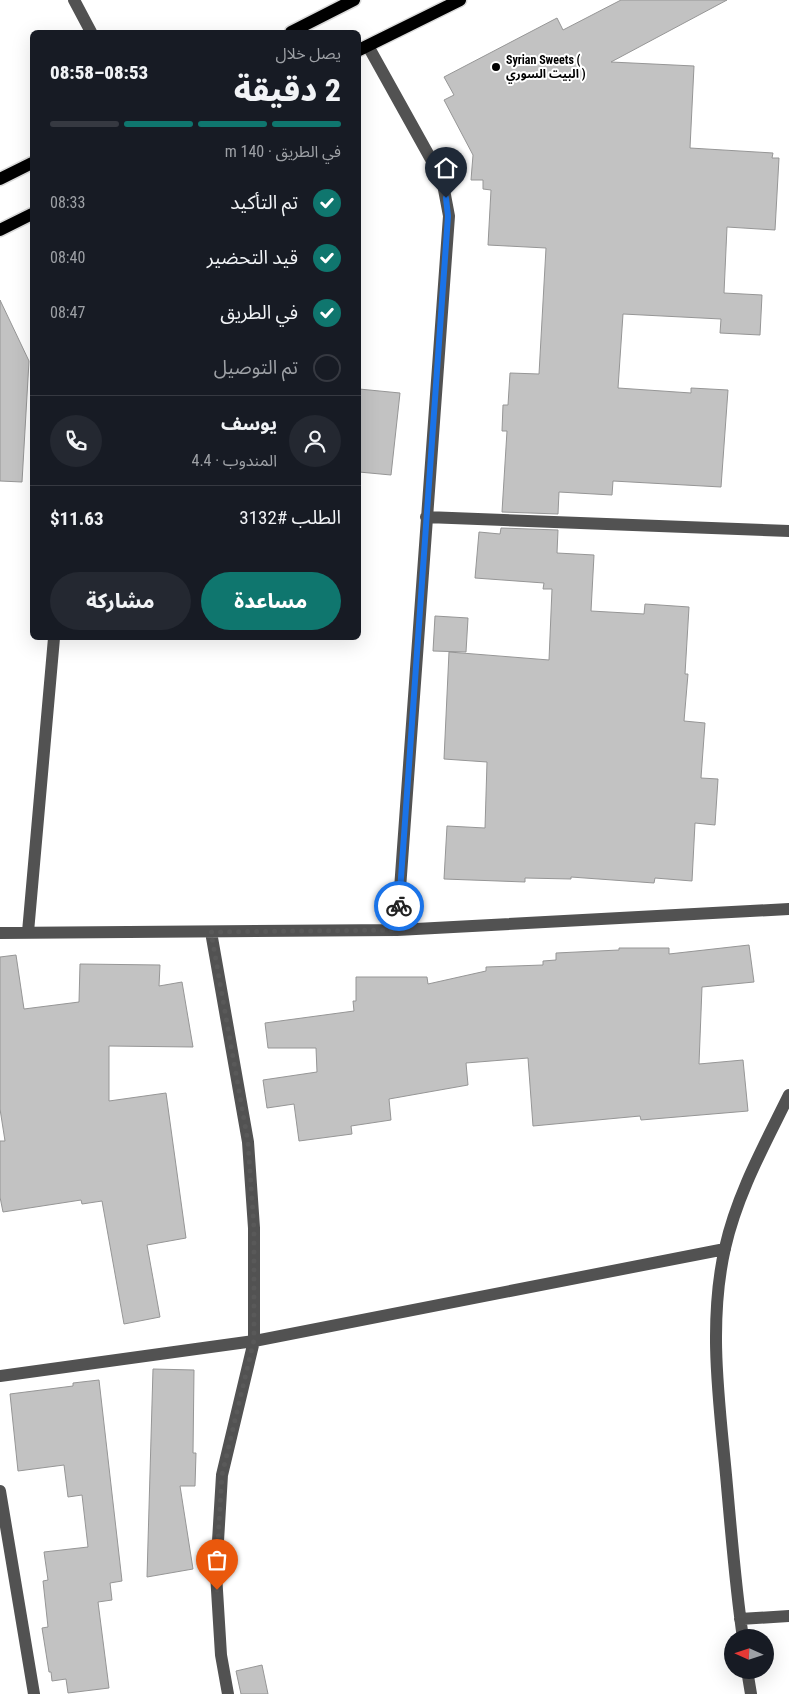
<!DOCTYPE html>
<html lang="ar">
<head>
<meta charset="utf-8">
<style>
  body { margin:0; font-family:"Roboto Condensed","Noto Sans Arabic",sans-serif; background:#242831; color:#f1f3f6; direction:rtl; height:100vh; display:flex; flex-direction:column; font-size:19px; white-space:nowrap }
  * { box-sizing:border-box; margin:0 }
  p { font-size:16px; color:#9ea1a6 }
  .icon { flex:none; width:28px; height:28px; fill:none; stroke:currentColor; stroke-width:2; stroke-linecap:round; stroke-linejoin:round }
  .map { position:relative; flex:1; overflow:hidden; direction:ltr }
  .panel { position:absolute; left:30px; top:30px; width:331px; height:610px; display:flex; flex-direction:column; background:#171b24; border-radius:8px; box-shadow:0 5px 20px #0002; direction:rtl }
  .panel>* { flex:none }
  .needle { width:32px; rotate:273deg }
  .tools { position:absolute; left:724px; top:1629px; display:grid; gap:10px }
  .tools a { display:grid; place-items:center; width:50px; height:50px; border-radius:50%; background:#171b24; box-shadow:0 5px 20px #0002; font-size:25px }
  .pin { position:absolute; display:grid; place-items:center; width:42px; height:42px; color:#fff; margin:-51px -21px; border-radius:50% 50% 50% 0; rotate:-45deg; box-shadow:0 0 5px #0007 }
  .pin .icon { rotate:45deg }
  .courier { position:absolute; display:grid; place-items:center; width:50px; height:50px; margin:-25px; border:4px solid #1a73e8; border-radius:50%; background:#fff; color:#222; box-shadow:0 1px 6px #0007 }
  .summary em { font-style:normal; font-weight:800 }
  .summary div { display:flex; flex-direction:column-reverse }
  .summary { display:flex; align-items:center; justify-content:space-between; height:85px; padding:0 20px }
  h1 { font-size:32px; font-weight:800; line-height:38px }
  .bar { display:grid; grid-template-columns:repeat(4,1fr); gap:8px 5px; align-content:center; height:60px; padding:0 20px }
  .bar i { height:6px; border-radius:4px; background:#363941 }
  .bar .active { background:#0f766e }
  .bar p { grid-column:span 4 }
  .line { display:flex; align-items:center; gap:12px; padding:0 20px; border-top:1px solid #363941 }
  .line div { flex:1 }
  .round { display:grid; place-items:center; flex:none; width:52px; height:52px; border-radius:26px; background:#242831 }
  ol { padding:0 20px; list-style:none }
  li { display:flex; align-items:center; gap:15px; height:55px }
  li p { margin-inline-start:auto }
  li .icon { padding:5px; border-radius:50%; background:#0f766e; color:#fff; stroke-width:4 }
  li:last-child { color:#9ea1a6 }
  li i { width:28px; height:28px; border:2px solid #363941; border-radius:50% }
  .button { display:flex; gap:10px; margin-top:auto; padding:10px 20px }
  .button a { flex:1; height:58px; border-radius:30px; background:#0f766e; color:#fff; font-size:20px; font-weight:800; line-height:58px; text-align:center }
  .button a+a { background:#242831; color:#f1f3f6 }
  .map>svg:first-child { display:block }
  .building { fill:#c2c2c2; stroke:#969696 }
  .lines { fill:none; stroke-linecap:round; stroke-linejoin:round }
  .major-casing { stroke:#dbdbdb; stroke-width:15 }
  .minor { stroke:#525252; stroke-width:12 }
  .major { stroke:#000; stroke-width:12 }
  .done { stroke:#595959; stroke-width:5; stroke-dasharray:0 9 }
  .route { stroke:#1a73e8; stroke-width:6 }
  .poi-dot { fill:#000; stroke:#fff; stroke-width:2 }
  .labels { text-anchor:middle; stroke-width:4; stroke-linejoin:round; paint-order:stroke }
  .poi-label { font-size:12px; font-weight:bold; fill:#000; stroke:#fff; text-anchor:start }
</style>
</head>
<body>
<div class="map">
<svg width="789" height="1694" viewBox="0 0 789 1694">
  <rect width="100%" height="100%" fill="#fff"/>
  <path class="building" d="M621,0H727L611,62L694,66L690,148L773,153L772,158H779L775,230L727,227L724,293L762,295L760,335L720,333L721,319L623,314L618,388L691,393V388L728,390L721,487L613,481L612,495L559,492L558,514L502,512L507,431H502L503,405H508L510,373L539,374L546,248L488,245L491,190L483,189V180H471L473,155L444,100L454,95L444,77L557,18L563,30Z
    M0,300L29,361L22,482L0,481Z
    M359,389L400,393L391,475L359,472Z
    M501,528L558,530L557,553L594,555L591,611L644,614L645,604L689,607L685,674H688L684,721L705,723L701,778L718,779L715,825L695,823L692,881L655,878L654,883L571,877V879L525,878V882L444,879L447,826L485,828L487,762L444,759L449,652L549,660L552,589H543L544,583L475,578L479,532L500,534Z
    M435,616L468,618L466,652L433,651Z
    M749,945L754,982L702,987L699,1064L743,1060L748,1111L641,1120L640,1116L533,1126L528,1058L466,1063L468,1085L389,1099L391,1120L351,1126L352,1134L299,1141L294,1104L267,1108L263,1080L317,1072L316,1048H268L265,1023L354,1011L353,1001H356V977H427L428,984L486,971V967L543,965V961L556,960V953L619,950V948H669V954Z
    M16,955L24,1009L79,1002L80,964L160,965L159,986L182,982L193,1047L109,1046V1101L166,1093L186,1238L147,1245L160,1317L124,1324L102,1201L82,1204L81,1200L3,1212L0,1197V1141H5L0,1109V957Z
    M153,1369L194,1370L193,1453H196L195,1486H180L193,1569L147,1577Z
    M99,1380L122,1581L110,1583L112,1600L98,1602L109,1688L68,1693L66,1679L52,1681L51,1672H49L42,1628L48,1627L43,1581L48,1580L44,1552L88,1547L82,1495L68,1497L64,1465L18,1471L10,1394L73,1386V1383Z
    M262,1665L268,1694H241L236,1671Z"/>
  <g class="lines">
    <defs>
      <path id="major" d="M291,32L354,0
        M359,50L460,0
        M0,179L32,163
        M0,230L32,214"/>
    </defs>
    <use href="#major" class="major-casing"/>
    <path class="minor" d="M74,0L91,32
      M368,46L442,179L449,216L397,930
      M426,517L789,531
      M28,932L54,638
      M211,932L248,1142L254,1228V1341L222,1475L216,1574L221,1655L228,1694
      M0,933L397,930L789,909
      M0,1376L254,1341L725,1249
      M0,1491L34,1694
      M740,1619L789,1616
      M743,1638C735,1584 731,1529 726,1475C719,1400 708,1323 725,1248C737,1194 765,1144 789,1095
      M747,1670L751,1694"/>
    <use href="#major" class="major"/>
  </g>
  <g class="lines">
    <path class="done" d="M217,1590L216,1574L222,1475L254,1340V1228L248,1142L211,932L397,930L399,906"/>
    <path class="route" d="M399,906L448,216L446,198"/>
  </g>
  <circle class="poi-dot" cx="496" cy="67" r="5"/>
  <g class="labels">
    <g class="poi-label">
      <text x="506" y="64">Syrian Sweets (<tspan x="506" dy="14">البيت السوري )</tspan></text>
    </g>
  </g>
</svg>
<div class="tools">
<a><svg class="needle" viewBox="-14 -14 28 28"><path d="M0-13l5 13h-10z" fill="#e53935"/><path d="M0 13l5-13h-10z" fill="#9ea1a6"/></svg></a>
</div>
<div class="pin" style="left:217px;top:1590px;background:#ea580c"><svg class="icon" aria-label="bag" viewBox="0 0 24 24"><path d="M5 8h14l-1 12H6zM9 8a3 3 0 0 1 6 0"/></svg></div>
<div class="pin" style="left:446px;top:198px;background:#1f2937"><svg class="icon" aria-label="home" viewBox="0 0 24 24"><path d="M3 11l9-7 9 7M6 9v11h12V9"/></svg></div>
<div class="courier" style="left:399px;top:906px"><svg class="icon" aria-label="bike" viewBox="0 0 24 24"><circle cx="6" cy="16" r="4"/><circle cx="18" cy="16" r="4"/><path d="M6 16l4-8h5l3 8M10 8l3 8H6M13 5h3"/></svg></div>
<section class="panel">
<div class="summary"><div><h1>2 دقيقة</h1><p>يصل خلال</p></div><em>08:53–08:58</em></div>
<div class="bar"><i class="active"></i><i class="active"></i><i class="active"></i><i></i><p>في الطريق · 140 m</p></div>
<ol>
<li><svg class="icon" aria-label="check" viewBox="0 0 24 24"><path d="M5 12l5 5 9-10"/></svg>تم التأكيد<p>08:33</p></li>
<li><svg class="icon" aria-label="check" viewBox="0 0 24 24"><path d="M5 12l5 5 9-10"/></svg>قيد التحضير<p>08:40</p></li>
<li><svg class="icon" aria-label="check" viewBox="0 0 24 24"><path d="M5 12l5 5 9-10"/></svg>في الطريق<p>08:47</p></li>
<li><i></i>تم التوصيل</li>
</ol>
<div class="line" style="height:90px"><a class="round"><svg class="icon" aria-label="person" viewBox="0 0 24 24"><circle cx="12" cy="8" r="4"/><path d="M4 21q1-7 8-7t8 7"/></svg></a><div><b>يوسف</b><p>المندوب · 4.4</p></div><a class="round"><svg class="icon" aria-label="phone" viewBox="0 0 24 24"><path d="M5 4h4l2 5-3 2q2 4 5 5l2-3 5 2v4C11 20 4 13 5 4z"/></svg></a></div>
<div class="line" style="height:65px"><div>الطلب #3132</div><b>$11.63</b></div>
<div class="button"><a>مساعدة</a><a>مشاركة</a></div>
</section>
</div>
</body>
</html>
